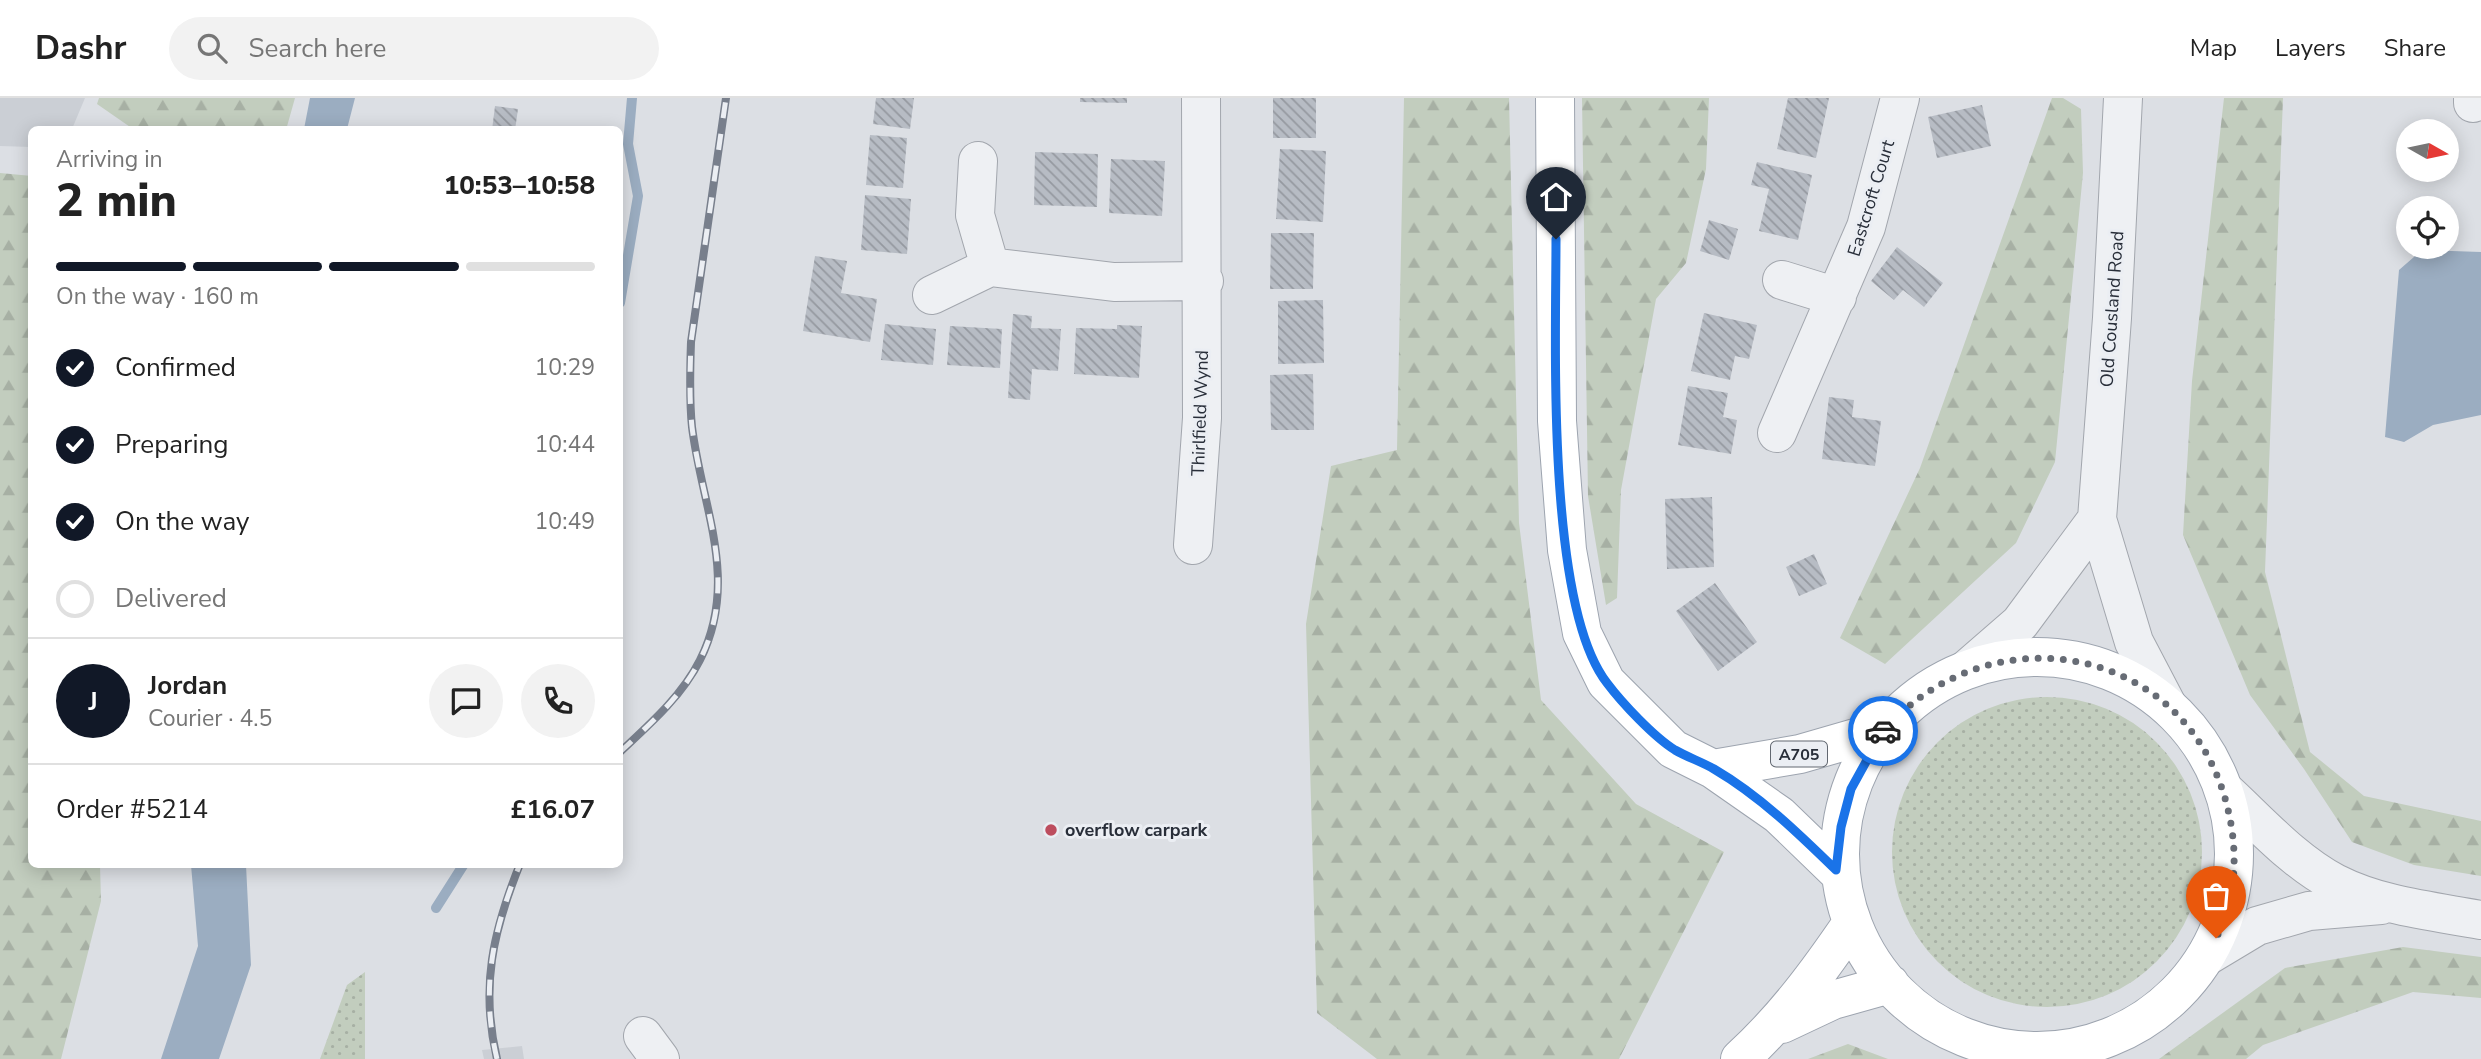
<!DOCTYPE html>
<html lang="en">
<head>
<meta charset="utf-8">
<style>
  body { margin:0; font-family:"Nunito Sans",sans-serif; background:#f2f2f2; color:#222; height:100vh; display:flex; flex-direction:column; font-size:26px; white-space:nowrap }
  * { box-sizing:border-box; margin:0 }
  p { font-size:23px; color:#767676 }
  .icon { flex:none; width:38px; height:38px; fill:none; stroke:currentColor; stroke-width:2; stroke-linecap:round; stroke-linejoin:round }
  .map { position:relative; flex:1; overflow:hidden }
  .drawer { position:absolute; left:28px; top:28px; width:595px; height:742px; display:flex; flex-direction:column; background:#fff; border-radius:10px; box-shadow:0 4px 18px #0003 }
  .drawer>* { flex:none }
  .needle { width:46px; rotate:99deg }
  .controls { position:absolute; left:2396px; top:21px; display:grid; gap:14px }
  .controls a { display:grid; place-items:center; width:63px; height:63px; border-radius:50%; background:#fff; box-shadow:0 4px 18px #0003; font-size:35px }
  .pin { position:absolute; display:grid; place-items:center; width:60px; height:60px; color:#fff; margin:-72px -30px; border-radius:50% 50% 50% 0; rotate:-45deg; box-shadow:0 0 7px #0007 }
  .pin .icon { rotate:45deg }
  .courier { position:absolute; display:grid; place-items:center; width:70px; height:70px; margin:-35px; border:5px solid #1a73e8; border-radius:50%; background:#fff; color:#222; box-shadow:0 2px 9px #0007 }
  .summary em { font-style:normal; font-weight:800 }
  .summary div { display:flex; flex-direction:column-reverse }
  .summary { display:flex; align-items:center; justify-content:space-between; height:119px; padding:0 28px }
  h1 { font-size:46px; font-weight:800; line-height:52px }
  .bar { display:grid; grid-template-columns:repeat(4,1fr); gap:10px 7px; align-content:center; height:84px; padding:0 28px }
  .bar i { height:9px; border-radius:5px; background:#e0e0e0 }
  .bar .on { background:#111827 }
  .bar p { grid-column:span 4 }
  .line { display:flex; align-items:center; gap:18px; padding:0 28px; border-top:2px solid #e0e0e0 }
  .line div { flex:1 }
  .round { display:grid; place-items:center; flex:none; width:74px; height:74px; border-radius:37px; background:#f2f2f2 }
  ol { padding:0 28px; list-style:none }
  li { display:flex; align-items:center; gap:21px; height:77px }
  li p { margin-inline-start:auto }
  li .icon { padding:7px; border-radius:50%; background:#111827; color:#fff; stroke-width:4 }
  li:last-child { color:#767676 }
  li i { width:38px; height:38px; border:4px solid #e0e0e0; border-radius:50% }
  header { display:flex; align-items:center; gap:42px; box-sizing:border-box; height:98px; padding:0 35px; background:#fff; border-bottom:2px solid #e0e0e0 }
  header strong { font-size:33px }
  nav { display:flex; gap:38px; margin-inline-start:auto; font-size:24px }
  .search { width:490px; height:63px; background:#f2f2f2; display:flex; align-items:center; gap:18px; box-sizing:border-box; padding:0 24px; border-radius:38px; color:#767676; font-size:26px }
  .map>svg:first-child { display:block }
  .built { fill:#cbcfd5 }
  .grass { fill:url(#grass-dots) }
  .forest { fill:url(#forest-firs) }
  .water { fill:#9badc1 }
  .lines { fill:none; stroke-linecap:round; stroke-linejoin:round }
  .stream { stroke:#9badc1; stroke-width:10 }
  .building { fill:url(#building-back-hatch) }
  .minor-casing { stroke:#a2a6ad; stroke-width:40 }
  .major-casing { stroke:#9da4af; stroke-width:40 }
  .minor { stroke:#eef0f3; stroke-width:38 }
  .major { stroke:#fff; stroke-width:38 }
  .rail-casing { stroke:#787f8c; stroke-width:8 }
  .rail { stroke:#ebeef3; stroke-width:5; stroke-dasharray:16; stroke-linecap:butt }
  .done { stroke:#676c75; stroke-width:7; stroke-dasharray:0 12.6 }
  .route { stroke:#1a73e8; stroke-width:9 }
  .poi-dot { fill:#bd4d5e; stroke:#ebeef3; stroke-width:2.5 }
  .labels { text-anchor:middle; stroke-width:6; stroke-linejoin:round; paint-order:stroke }
  .shield { fill:#ebeef3; stroke:#626871; stroke-width:2 }
  .shield-label { font-size:16px; font-weight:bold; fill:#282e39 }
  .street-label { font-size:18px; fill:#282e39; stroke:#ebeef3 }
  .poi-label { font-size:18px; font-weight:bold; fill:#282e39; stroke:#ebeef3; text-anchor:start }
</style>
</head>
<body>
<header>
<strong>Dashr</strong>
<div class="search"><svg class="icon" aria-label="search" viewBox="0 0 24 24"><circle cx="10" cy="10" r="6"/><path d="M15 15l6 6"/></svg>Search here</div>
<nav><a>Map</a><a>Layers</a><a>Share</a></nav>
</header>
<div class="map">
<svg width="2481" height="961" viewBox="0 0 2481 961">
  <defs>
    <pattern id="grass-dots" width="8" height="8" patternUnits="userSpaceOnUse" patternTransform="scale(1.75)"><rect width="8" height="8" fill="#c2cdbe"/><path d="M2 2h.1M6 6h.1" fill="none" stroke="#a7b0a4" stroke-width="1.8" stroke-linecap="round"/></pattern>
    <pattern id="forest-firs" width="22" height="20" patternUnits="userSpaceOnUse" patternTransform="scale(1.75)"><rect width="22" height="20" fill="#c2cdbe"/><path d="M5 1l3.5 6h-7zM16 11l3.5 6h-7z" fill="#a7b0a4"/></pattern>
    <pattern id="building-back-hatch" width="6" height="6" patternUnits="userSpaceOnUse" patternTransform="scale(1.75)"><rect width="6" height="6" fill="#b7bcc4"/><path d="M-1 5l2 2M0 0l6 6M5-1l2 2" fill="none" stroke="#9599a0"/></pattern>
  </defs>
  <rect width="100%" height="100%" fill="#dcdfe4"/>
  <path class="built" d="M0,0H85L72,31L32,32L31,49L0,48Z
    M522,948L524,961H484L482,952Z"/>
  <path class="grass" d="M1892 754a155 155 0 1 1 310 0a155 155 0 1 1-310 0Z
    M365,874V961H320L347,887Z"/>
  <path class="forest" d="M99,0H295L286,32L133,31L97,6Z
    M1404,0H1509L1519,425L1541,602L1636,706L1724,754L1619,961H1377L1317,915L1306,526L1331,368L1397,352Z
    M1582,0H1709L1706,71L1686,165L1656,201L1621,392L1617,500L1606,507L1588,398Z
    M2052,0H2063L2081,11L2083,75L2055,364L2016,445L1885,566L1840,540L1920,370Z
    M2224,0H2283L2265,474L2310,654L2364,698L2481,723V778L2414,767L2352,744L2304,671L2250,597L2183,437L2192,283Z
    M0,75L32,78V766L100,767L101,803L61,961H0Z
    M2403,849L2481,859V900L2413,894L2263,947L2246,961H2159L2285,870Z
    M1848,946L1888,961H1808Z"/>
  <path class="water" d="M310,0H355L347,31H304Z
    M2422,152L2481,154V317L2433,327L2404,344L2385,339L2399,172Z
    M191,767H246L251,867L219,961H161L198,848Z"/>
  <g class="lines">
    <path class="stream" d="M620,205L638,98L628,46L632,0
      M436,810L464,766"/>
  </g>
  <path class="building" d="M876,0H914L910,31L873,26Z
    M1080,0H1127V5L1080,4Z
    M1273,0H1316V40H1273Z
    M1788,0H1829L1816,60L1777,51Z
    M1982,7L1991,48L1937,60L1928,19Z
    M495,8L518,11L515,32H492Z
    M870,37L907,40L903,90L866,87Z
    M1280,51L1326,53L1323,124L1276,121Z
    M1035,54L1098,56L1097,109L1034,107Z
    M1111,61L1165,63L1162,118L1109,115Z
    M1757,64L1812,77L1798,142L1759,133L1769,91L1751,87Z
    M865,97L911,101L907,156L861,152Z
    M1709,122L1738,131L1729,162L1700,153Z
    M1271,135H1314L1313,191H1270Z
    M1897,149L1943,185L1924,209L1903,192L1894,202L1871,183Z
    M815,158L847,163L841,195L877,201L870,244L803,233Z
    M1323,202L1324,265L1278,266V203Z
    M1704,215L1757,227L1749,261L1735,258L1730,282L1691,273Z
    M1013,216L1032,218L1031,230L1061,231L1058,273L1032,271L1030,302L1008,300Z
    M885,226L936,231L933,267L881,262Z
    M1117,227L1142,228L1139,280L1074,276L1076,230L1117,231Z
    M950,228L1002,231L1000,270L947,267Z
    M1313,276L1314,332H1271L1270,277Z
    M1688,288L1728,295L1723,319L1737,322L1731,356L1678,347Z
    M1829,299L1854,302L1852,319L1881,323L1875,368L1822,361Z
    M1712,399L1714,469L1667,471L1665,401Z
    M1814,456L1827,486L1799,498L1786,469Z
    M1715,485L1757,544L1718,573L1676,513Z"/>
  <g class="lines">
    <defs>
      <path id="minor" d="M2123,0L2112,220L2097,421L2134,544L2167,607
        M2473,5V0
        M978,63L975,117L990,169
        M1782,182L1837,199
        M932,197L990,169L1114,184L1204,183
        M1777,335L1866,129L1900,0
        M1193,447L1202,320L1201,0
        M1967,571L2020,525L2097,421
        M2224,692C2259,724 2293,763 2335,785C2380,808 2432,813 2481,822
        M2207,858L2257,828L2309,813L2381,807
        M643,938L660,961"/>
      <path id="major" d="M1555,0L1557,323L1567,452L1582,535L1606,584L1673,651L1713,671L1779,717L1836,772
        M1840 756a197 197 0 1 1 394 0a197 197 0 1 1-394 0Z
        M1713,671L1800,656L1883,632
        M1782,926L1833,902L1890,886
        M1740,961C1784,921 1818,875 1852,825"/>
    </defs>
    <use href="#minor" class="minor-casing"/>
    <use href="#major" class="major-casing"/>
    <use href="#minor" class="minor"/>
    <use href="#major" class="major"/>
    <defs>
      <path id="rail" d="M620,654C649,627 682,598 700,562C740,482 702,410 692,329C689,300 690,272 691,244L726,0
        M497,961C480,889 493,833 520,766"/>
    </defs>
    <use href="#rail" class="rail-casing"/>
    <use href="#rail" class="rail"/>
  </g>
  <g class="lines">
    <path class="done" d="M1883,633C1993,509 2193,548 2229,716C2238,756 2236,803 2216,840"/>
    <path class="route" d="M1556,141C1556,243 1546,507 1607,585C1622,605 1654,639 1675,652C1687,659 1702,664 1714,671C1760,698 1798,735 1836,772L1841,729L1851,691L1883,633"/>
  </g>
  <circle class="poi-dot" cx="1051" cy="732" r="7"/>
  <g class="labels">
    <rect class="shield" x="1771" y="643.5" width="56" height="25" rx="5"/>
    <g class="shield-label">
      <text x="1799" y="662">A705</text>
    </g>
    <g class="street-label">
      <text transform="translate(1871 100) rotate(-73)" y="6">Eastcroft Court</text>
      <text transform="translate(2112 211) rotate(-86)" y="6">Old Cousland Road</text>
      <text transform="translate(1200 315) rotate(-88)" y="6">Thirlfield Wynd</text>
    </g>
    <g class="poi-label">
      <text x="1065" y="738">overflow carpark</text>
    </g>
  </g>
</svg>
<div class="controls">
<a><svg class="needle" viewBox="-14 -14 28 28"><path d="M0-13l5 13h-10z" fill="#e53935"/><path d="M0 13l5-13h-10z" fill="#767676"/></svg></a>
<a><svg class="icon" aria-label="locate" viewBox="0 0 24 24"><circle cx="12" cy="12" r="6"/><path d="M12 2v4M12 18v4M2 12h4M18 12h4"/></svg></a>
</div>
<div class="pin" style="left:2216px;top:840px;background:#ea580c"><svg class="icon" aria-label="bag" viewBox="0 0 24 24"><path d="M5 8h14l-1 12H6zM9 8a3 3 0 0 1 6 0"/></svg></div>
<div class="pin" style="left:1556px;top:141px;background:#1f2937"><svg class="icon" aria-label="home" viewBox="0 0 24 24"><path d="M3 11l9-7 9 7M6 9v11h12V9"/></svg></div>
<div class="courier" style="left:1883px;top:633px"><svg class="icon" aria-label="car" viewBox="0 0 24 24"><path d="M5 17H2v-5l4-1 3-4h7l3 4 3 1v5h-3M9 17h6M6 11h13"/><circle cx="7" cy="17" r="2"/><circle cx="17" cy="17" r="2"/></svg></div>
<section class="drawer">
<div class="summary"><div><h1>2 min</h1><p>Arriving in</p></div><em>10:53–10:58</em></div>
<div class="bar"><i class="on"></i><i class="on"></i><i class="on"></i><i></i><p>On the way · 160 m</p></div>
<ol>
<li><svg class="icon" aria-label="check" viewBox="0 0 24 24"><path d="M5 12l5 5 9-10"/></svg>Confirmed<p>10:29</p></li>
<li><svg class="icon" aria-label="check" viewBox="0 0 24 24"><path d="M5 12l5 5 9-10"/></svg>Preparing<p>10:44</p></li>
<li><svg class="icon" aria-label="check" viewBox="0 0 24 24"><path d="M5 12l5 5 9-10"/></svg>On the way<p>10:49</p></li>
<li><i></i>Delivered</li>
</ol>
<div class="line" style="height:126px"><b class="round" style="background:#111827;color:#fff">J</b><div><b>Jordan</b><p>Courier · 4.5</p></div><a class="round"><svg class="icon" aria-label="chat" viewBox="0 0 24 24"><path d="M4 5h16v11H9l-5 4z"/></svg></a><a class="round"><svg class="icon" aria-label="phone" viewBox="0 0 24 24"><path d="M5 4h4l2 5-3 2q2 4 5 5l2-3 5 2v4C11 20 4 13 5 4z"/></svg></a></div>
<div class="line" style="height:91px"><div>Order #5214</div><b>£16.07</b></div>
</section>
</div>
</body>
</html>
